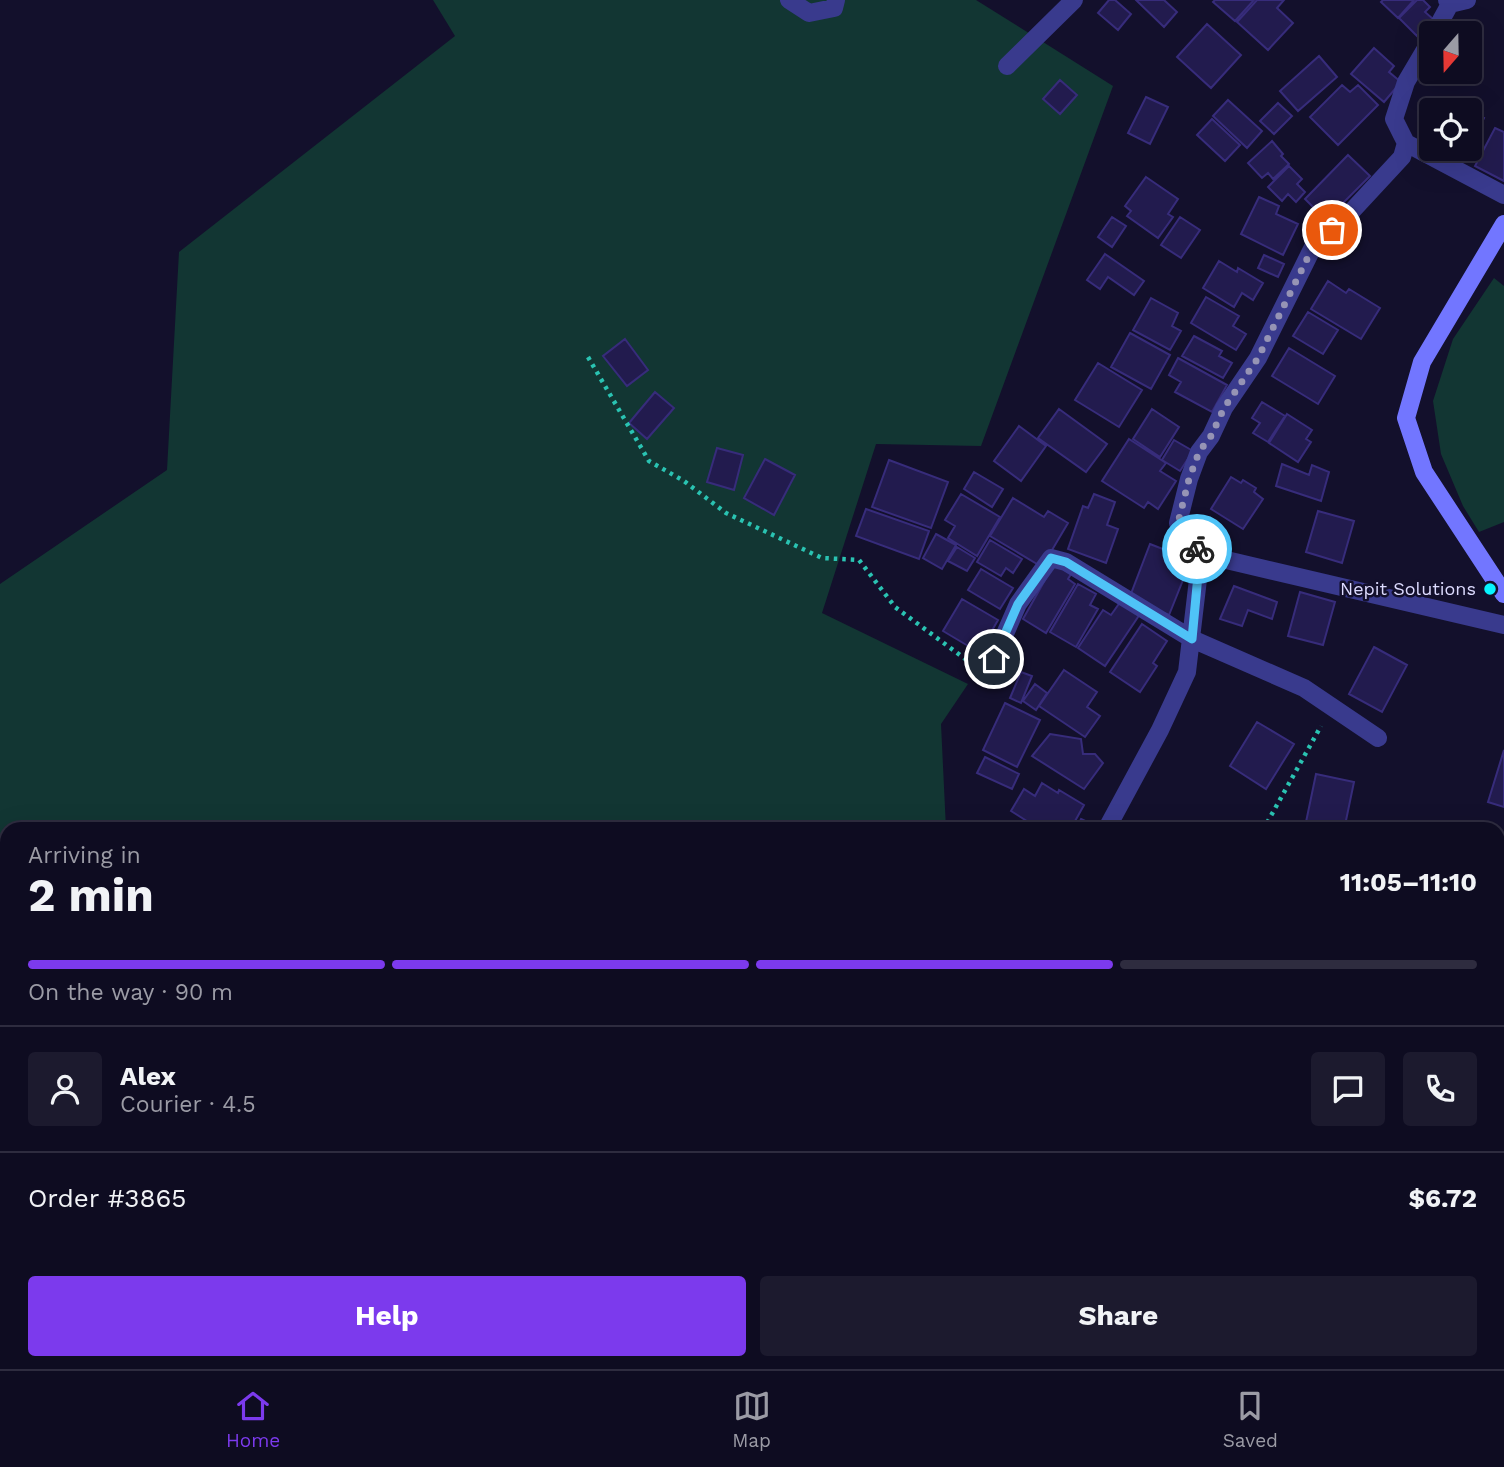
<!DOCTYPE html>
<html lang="en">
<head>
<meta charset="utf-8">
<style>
  body { margin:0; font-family:"Work Sans",sans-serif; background:#1c1a2e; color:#f1f3f6; height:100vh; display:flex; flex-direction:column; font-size:26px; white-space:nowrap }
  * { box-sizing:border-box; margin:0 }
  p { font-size:23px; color:#9b9ba5 }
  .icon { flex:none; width:38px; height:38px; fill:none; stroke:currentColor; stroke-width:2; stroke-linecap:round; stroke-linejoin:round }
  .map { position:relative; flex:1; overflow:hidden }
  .details { position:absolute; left:0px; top:822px; width:1505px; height:548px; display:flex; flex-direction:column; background:#0e0c21; border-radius:21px 21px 0 0; box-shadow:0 7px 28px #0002,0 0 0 2px #2e2c3f }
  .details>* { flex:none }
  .needle { width:46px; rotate:200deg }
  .tools { position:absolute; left:1419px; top:21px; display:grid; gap:14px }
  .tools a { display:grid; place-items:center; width:63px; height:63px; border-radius:7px; background:#0e0c21; box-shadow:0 7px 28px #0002,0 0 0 2px #2e2c3f; font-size:35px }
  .pin { position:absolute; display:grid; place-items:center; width:60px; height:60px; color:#fff; margin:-30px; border:4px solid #fff; border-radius:50%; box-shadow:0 2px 7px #0007 }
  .courier { position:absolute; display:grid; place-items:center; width:70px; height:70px; margin:-35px; border:5px solid #4fc3f7; border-radius:50%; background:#fff; color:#222; box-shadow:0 2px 9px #0007 }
  .head em { font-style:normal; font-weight:700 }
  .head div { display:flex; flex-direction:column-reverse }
  .head { display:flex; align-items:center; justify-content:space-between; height:119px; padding:0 28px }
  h1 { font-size:46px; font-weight:700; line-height:52px }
  .bar { display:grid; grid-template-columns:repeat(4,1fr); gap:10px 7px; align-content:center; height:84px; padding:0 28px }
  .bar i { height:9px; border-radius:5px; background:#2e2c3f }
  .bar .active { background:#7c3aed }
  .bar p { grid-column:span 4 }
  .line { display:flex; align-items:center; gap:18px; padding:0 28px; border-top:2px solid #2e2c3f }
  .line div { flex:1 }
  .round { display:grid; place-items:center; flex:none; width:74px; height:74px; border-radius:7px; background:#1c1a2e }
  .button { display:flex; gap:14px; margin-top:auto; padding:14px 28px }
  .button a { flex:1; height:80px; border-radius:7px; background:#7c3aed; color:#fff; font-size:28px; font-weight:700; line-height:80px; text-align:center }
  .button a+a { background:#1c1a2e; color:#f1f3f6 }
  .tab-bar { display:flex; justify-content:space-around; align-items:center; height:98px; border-top:2px solid #2e2c3f; background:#0e0c21; font-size:19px; color:#9b9ba5 }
  .tab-bar a { display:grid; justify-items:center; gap:4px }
  .tab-bar .active { color:#7c3aed }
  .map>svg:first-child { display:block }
  .green { fill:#123633 }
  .building { fill:#221b4e; stroke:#372c7b; stroke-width:2 }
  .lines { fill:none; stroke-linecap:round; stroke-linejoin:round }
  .path { stroke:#2ac3b2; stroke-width:4.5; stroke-dasharray:3.5 5; stroke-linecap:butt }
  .street { stroke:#393a8d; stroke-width:18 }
  .secondary { stroke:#7276ff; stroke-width:18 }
  .done { stroke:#9694b5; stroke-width:7; stroke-dasharray:0 12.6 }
  .route { stroke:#4fc3f7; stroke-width:9 }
  .poi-dot { fill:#07f4ff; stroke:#13102c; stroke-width:2.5 }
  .labels { text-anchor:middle; stroke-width:5; stroke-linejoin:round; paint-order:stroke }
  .poi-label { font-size:18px; fill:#dddbff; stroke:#13102c; text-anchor:end }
</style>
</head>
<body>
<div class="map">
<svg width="1504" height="1369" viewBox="0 0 1504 1369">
  <rect width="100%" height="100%" fill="#13102c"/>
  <path class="green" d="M433,0H976L1113,86L981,446L876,444L822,613L968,684L941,724L946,829L7,830V1075L0,1066V584L167,470L179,252L455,36Z
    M1494,278L1504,286V522L1479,532L1463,506L1441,454L1433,401L1453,339Z
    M124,1363H444L447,1369H125Z"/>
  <path class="building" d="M1109,0H1115L1131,14L1118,30L1098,13Z
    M1136,0H1164L1177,12L1164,27Z
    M1215,0H1254L1235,21L1213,2Z
    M1257,0H1284L1277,8L1293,23L1268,50L1237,22Z
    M1383,0H1414L1398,18L1381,2Z
    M1417,0H1423L1430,7L1425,12L1433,19L1417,36L1399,18Z
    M1207,24L1241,55L1211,88L1177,57Z
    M1374,48L1394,66L1389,72L1401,82L1384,102L1351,74Z
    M1319,56L1337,77L1298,111L1280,91Z
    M1060,80L1077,95L1060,114L1043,99Z
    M1342,85L1350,92L1358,85L1378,105L1338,145L1310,117Z
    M1146,97L1168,107L1150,144L1128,133Z
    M1228,100L1262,131L1247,148L1213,116Z
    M1278,103L1292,116L1274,134L1260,121Z
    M1470,111L1484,118L1470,147Z
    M1212,119L1240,145L1225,161L1197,135Z
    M1495,128L1504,132V181L1475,166Z
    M1272,141L1283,154L1281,156L1289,164L1273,179L1268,173L1262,178L1248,163Z
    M1439,149H1469L1463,160Z
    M1348,155L1370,176L1326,220L1305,199Z
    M1289,166L1302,179L1297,184L1305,192L1296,202L1288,194L1282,201L1268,187Z
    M1146,177L1178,199L1168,214L1173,217L1158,238L1127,216L1131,211L1125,206Z
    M1259,197L1279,206L1276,214L1298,224L1283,255L1241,234Z
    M1112,217L1126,226L1112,247L1098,237Z
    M1180,217L1200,230L1181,258L1161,245Z
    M1105,254L1144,281L1134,295L1108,277L1100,289L1087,280Z
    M1264,255L1284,264L1278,277L1258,268Z
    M1219,261L1237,272L1238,268L1263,283L1253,300L1242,293L1234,307L1203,288Z
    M1328,281L1346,293L1349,289L1380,308L1361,339L1311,309Z
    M1206,297L1239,316L1233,326L1246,334L1236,350L1191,323Z
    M1151,298L1178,313L1172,326L1181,331L1170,350L1133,330Z
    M1308,312L1338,330L1323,354L1293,336Z
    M1130,333L1170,355L1151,389L1111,367Z
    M1194,336L1222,351L1219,356L1232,363L1223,378L1182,356Z
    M625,339L648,370L627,386L603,356Z
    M1289,348L1335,376L1318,404L1272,376Z
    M1178,358L1227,385L1212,412L1175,392L1181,382L1169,375Z
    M1098,363L1142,390L1119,427L1075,400Z
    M655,392L674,408L647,439L629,423Z
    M1262,402L1285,416L1268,442L1253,433L1260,423L1252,418Z
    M1059,409L1107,444L1086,472L1038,438Z
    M1152,409L1179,427L1160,457L1133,439Z
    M1287,414L1312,430L1306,439L1311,442L1298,462L1269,443Z
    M1019,426L1046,446L1021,481L994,461Z
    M1129,439L1166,463L1160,471L1176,481L1158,509L1148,502L1144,508L1102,481Z
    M1174,440L1193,451L1180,471L1162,460Z
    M717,448L743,455L734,490L707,482Z
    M765,459L795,475L774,515L744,498Z
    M889,460L948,482L931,528L872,507Z
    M1282,464L1309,475L1312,465L1329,472L1321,501L1276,486Z
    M974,472L1003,489L992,507L964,489Z
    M1231,477L1241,483L1243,480L1256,488L1254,492L1263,499L1243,529L1211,509Z
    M961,494L1000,517L977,556L948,538L955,526L945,520Z
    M1094,494L1115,502L1107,525L1118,529L1106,563L1068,549L1083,506L1088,508Z
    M1013,498L1044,517L1048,511L1068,523L1042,567L990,536Z
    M866,509L929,531L919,559L856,536Z
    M1318,511L1354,521L1342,563L1306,552Z
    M936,534L956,545L942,569L923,558Z
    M990,540L1022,559L1013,573L1006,568L1001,576L977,562Z
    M1150,544L1191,560L1169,615L1129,599Z
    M957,547L975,558L967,571L948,561Z
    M1054,564L1071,574L1068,579L1075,584L1046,633L1023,619Z
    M981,569L1013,588L1000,609L968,590Z
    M1078,584L1096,594L1090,605L1098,609L1076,647L1050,632Z
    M1234,586L1277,602L1272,619L1248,610L1242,626L1220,619Z
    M1300,592L1335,602L1323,645L1288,636Z
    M962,599L998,620L990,634L996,638L985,656L943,631Z
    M1121,601L1140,614L1105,666L1078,648L1103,610L1111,615Z
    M1142,624L1167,641L1153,663L1157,666L1140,692L1110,672Z
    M1374,647L1407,665L1382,712L1349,694Z
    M1064,670L1097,692L1087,707L1100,716L1085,737L1039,706Z
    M1021,672L1032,676L1021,703L1010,698Z
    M1035,684L1047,693L1036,710L1023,701Z
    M1005,703L1040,720L1017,767L983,750Z
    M1257,722L1294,744L1266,789L1230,766Z
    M1050,734L1081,739L1083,754H1095L1103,763L1084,789L1032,756Z
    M1504,750V807L1488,802Z
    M985,757L1019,774L1012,789L977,773Z
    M1316,774L1354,782L1344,830L1306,822Z
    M1042,783L1058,793L1059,790L1084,805L1070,830H1041L1011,811L1024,789L1035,796Z
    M1081,819L1098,827L1096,830H1076Z
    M1504,1298V1344L1498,1338V1304Z
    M4,1317L7,1322V1363H15L7,1369H0V1319Z
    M1498,1360L1500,1362L1493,1369H1452L1447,1363H1498Z
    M83,1363H112L117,1369H78Z
    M621,1363H671L678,1369H628Z
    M756,1363H786L792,1369H753Z
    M1250,1363H1316L1310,1369H1256Z"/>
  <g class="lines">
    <path class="path" d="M588,357L649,461L684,481L726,513L822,558L859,560L895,607L968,661H972
      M1263,830L1321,726
      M895,1363L900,1369"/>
    <path class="street" d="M789,0L809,13L834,8L836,0
      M1450,4L1467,0
      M1434,33L1450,4L1447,0
      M1432,38L1406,82L1394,119L1406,143L1402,157L1351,212L1313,247L1258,358L1224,408L1211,436L1199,452L1189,479L1178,523L1201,554L1504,625
      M1007,66L1074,0
      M1406,143L1504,195
      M994,659L1018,604L1051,558L1066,562L1192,639L1304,688L1378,738
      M1106,830L1160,730L1187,672L1201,554
      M0,1031L7,1040
      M163,1363L165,1369
      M310,1363L315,1369
      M579,1363L587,1369
      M1113,1363L1127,1369
      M1017,1369L1047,1363"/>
    <path class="secondary" d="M1504,224L1422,362L1406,418L1424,472L1504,594
      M1498,1221L1504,1215
      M1413,1363L1418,1369
      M1343,1369L1349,1363"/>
  </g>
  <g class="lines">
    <path class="done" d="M1197,549L1178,523L1189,479L1199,452L1211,436L1224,408L1258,358L1313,247L1332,230"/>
    <path class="route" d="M994,659L1018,604L1051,558L1066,562L1192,639L1200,554L1197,549"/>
  </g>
  <circle class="poi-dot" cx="1490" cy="589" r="7"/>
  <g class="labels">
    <g class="poi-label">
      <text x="1476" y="595">Nepit Solutions</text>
    </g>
  </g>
</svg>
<div class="tools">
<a><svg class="needle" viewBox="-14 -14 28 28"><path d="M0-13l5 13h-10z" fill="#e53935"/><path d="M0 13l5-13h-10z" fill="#9b9ba5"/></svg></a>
<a><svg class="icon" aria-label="locate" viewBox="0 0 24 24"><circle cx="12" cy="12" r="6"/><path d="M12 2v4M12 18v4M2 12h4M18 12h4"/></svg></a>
</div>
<div class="pin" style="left:1332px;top:230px;background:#ea580c"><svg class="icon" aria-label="bag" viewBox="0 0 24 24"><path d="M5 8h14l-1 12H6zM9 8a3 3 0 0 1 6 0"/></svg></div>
<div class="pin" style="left:994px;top:659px;background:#1f2937"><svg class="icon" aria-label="home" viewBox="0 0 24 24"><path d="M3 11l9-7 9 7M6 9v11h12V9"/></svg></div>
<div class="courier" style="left:1197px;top:549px"><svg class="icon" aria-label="bike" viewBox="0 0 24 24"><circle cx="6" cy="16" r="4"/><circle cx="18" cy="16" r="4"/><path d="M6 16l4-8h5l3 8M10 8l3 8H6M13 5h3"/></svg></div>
<section class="details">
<div class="head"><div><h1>2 min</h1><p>Arriving in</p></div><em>11:05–11:10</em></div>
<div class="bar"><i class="active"></i><i class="active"></i><i class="active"></i><i></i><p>On the way · 90 m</p></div>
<div class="line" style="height:126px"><a class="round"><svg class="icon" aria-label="person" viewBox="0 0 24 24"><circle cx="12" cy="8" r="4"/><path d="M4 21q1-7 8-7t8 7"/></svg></a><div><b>Alex</b><p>Courier · 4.5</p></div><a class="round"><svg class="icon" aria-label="chat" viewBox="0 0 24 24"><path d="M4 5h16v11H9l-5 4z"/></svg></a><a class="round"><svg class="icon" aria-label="phone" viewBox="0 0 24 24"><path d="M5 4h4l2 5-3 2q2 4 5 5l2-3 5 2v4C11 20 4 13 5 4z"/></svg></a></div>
<div class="line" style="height:91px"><div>Order #3865</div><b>$6.72</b></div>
<div class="button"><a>Help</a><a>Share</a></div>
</section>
</div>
<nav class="tab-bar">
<a class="active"><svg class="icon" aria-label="home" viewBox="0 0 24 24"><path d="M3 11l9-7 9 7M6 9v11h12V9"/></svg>Home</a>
<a><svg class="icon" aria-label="map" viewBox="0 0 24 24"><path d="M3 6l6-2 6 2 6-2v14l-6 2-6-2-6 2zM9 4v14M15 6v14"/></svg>Map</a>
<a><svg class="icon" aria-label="saved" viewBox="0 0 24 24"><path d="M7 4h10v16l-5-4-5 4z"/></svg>Saved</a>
</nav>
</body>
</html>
